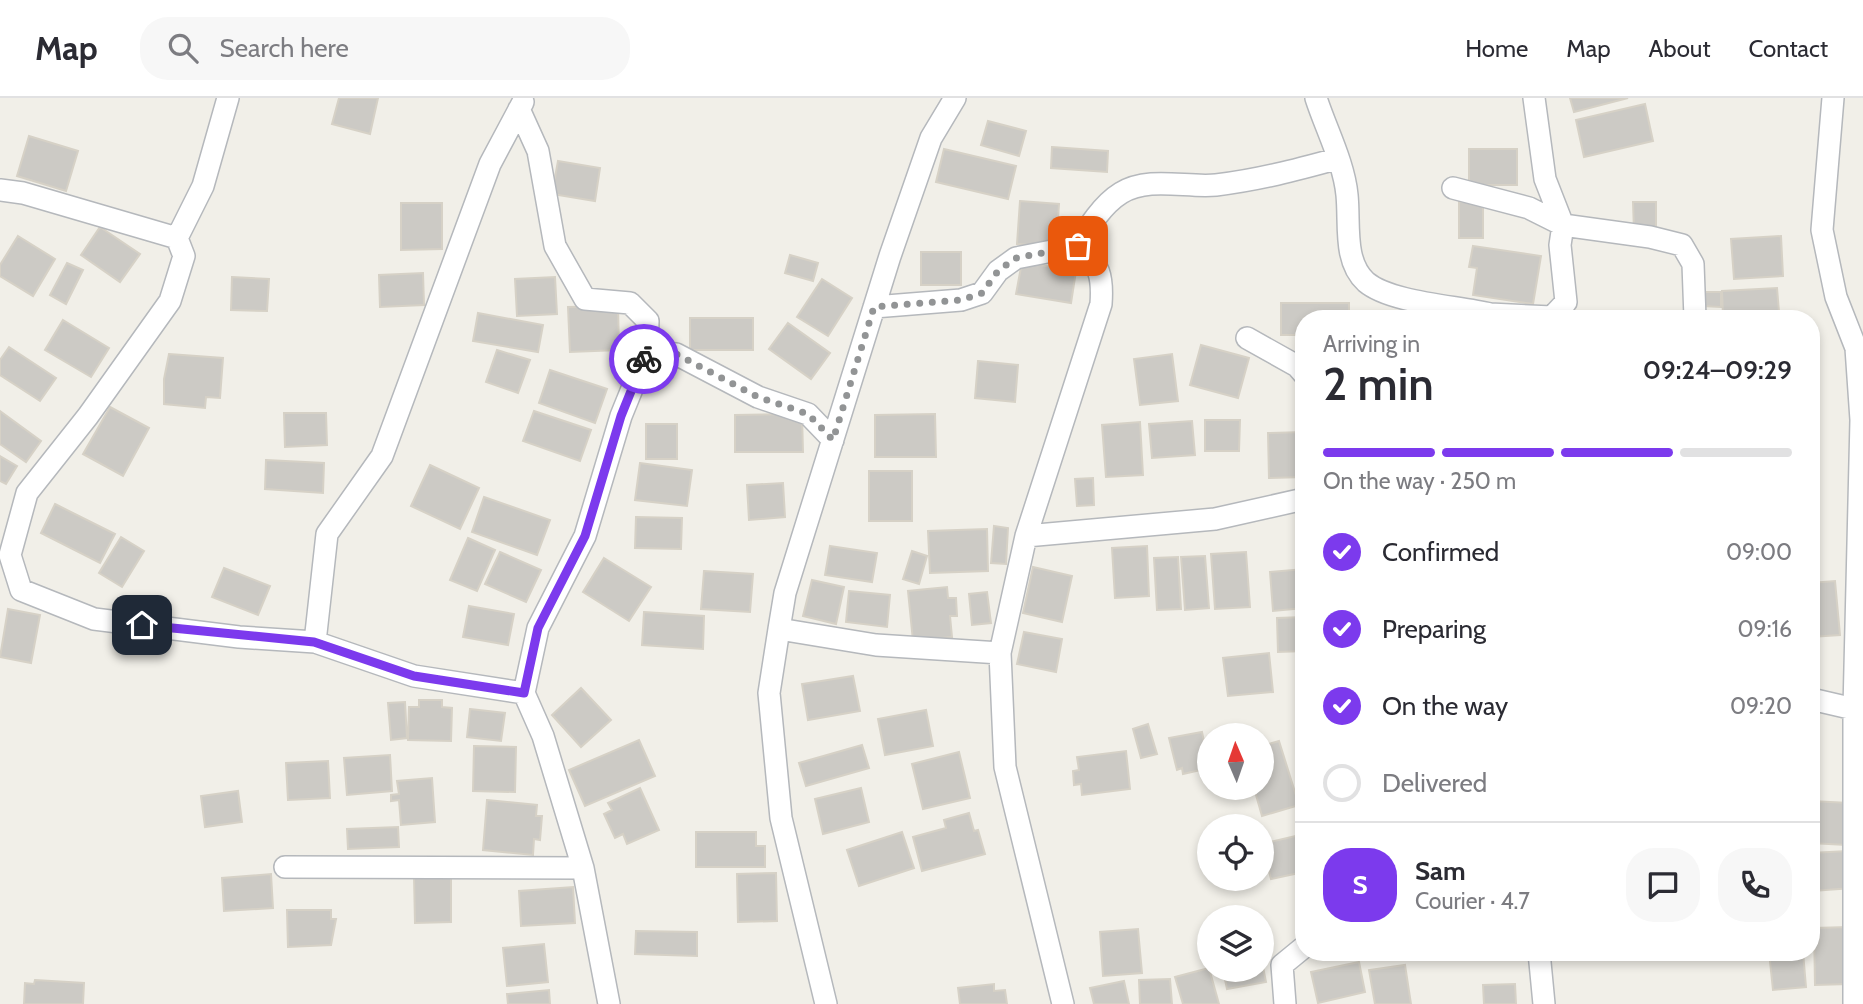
<!DOCTYPE html>
<html lang="en">
<head>
<meta charset="utf-8">
<style>
  body { margin:0; font-family:Cabin,sans-serif; background:#f7f7f7; color:#2b2b33; height:100vh; display:flex; flex-direction:column; font-size:26px; white-space:nowrap }
  * { box-sizing:border-box; margin:0 }
  p { font-size:23px; color:#7c7c81 }
  .icon { flex:none; width:38px; height:38px; fill:none; stroke:currentColor; stroke-width:2; stroke-linecap:round; stroke-linejoin:round }
  .map { position:relative; flex:1; overflow:hidden }
  .side { position:absolute; left:1295px; top:212px; width:525px; height:651px; display:flex; flex-direction:column; background:#fff; border-radius:28px; box-shadow:0 4px 10px #0003 }
  .side>* { flex:none }
  .needle { width:46px; rotate:358deg }
  .buttons { position:absolute; left:1197px; top:625px; display:grid; gap:14px }
  .buttons a { display:grid; place-items:center; width:77px; height:77px; border-radius:50%; background:#fff; box-shadow:0 4px 10px #0003; font-size:35px }
  .pin { position:absolute; display:grid; place-items:center; width:60px; height:60px; color:#fff; margin:-30px; border-radius:14px; box-shadow:0 4px 10px #0006 }
  .courier { position:absolute; display:grid; place-items:center; width:70px; height:70px; margin:-35px; border:5px solid #7c3aed; border-radius:50%; background:#fff; color:#222; box-shadow:0 2px 9px #0007 }
  .headline em { font-style:normal; font-weight:600 }
  .headline div { display:flex; flex-direction:column-reverse }
  .headline { display:flex; align-items:center; justify-content:space-between; height:119px; padding:0 28px }
  h1 { font-size:46px; font-weight:600; line-height:52px }
  .bar { display:grid; grid-template-columns:repeat(4,1fr); gap:10px 7px; align-content:center; height:84px; padding:0 28px }
  .bar i { height:9px; border-radius:5px; background:#e1e1e2 }
  .bar .selected { background:#7c3aed }
  .bar p { grid-column:span 4 }
  .line { display:flex; align-items:center; gap:18px; padding:0 28px; border-top:2px solid #e1e1e2 }
  .line div { flex:1 }
  .round { display:grid; place-items:center; flex:none; width:74px; height:74px; border-radius:28px; background:#f7f7f7 }
  ol { padding:0 28px; list-style:none }
  li { display:flex; align-items:center; gap:21px; height:77px }
  li p { margin-inline-start:auto }
  li .icon { padding:7px; border-radius:50%; background:#7c3aed; color:#fff; stroke-width:4 }
  li:last-child { color:#7c7c81 }
  li i { width:38px; height:38px; border:4px solid #e1e1e2; border-radius:50% }
  header { display:flex; align-items:center; gap:42px; box-sizing:border-box; height:98px; padding:0 35px; background:#fff; border-bottom:2px solid #e1e1e2 }
  header strong { font-size:33px }
  nav { display:flex; gap:38px; margin-inline-start:auto; font-size:24px }
  .search { width:490px; height:63px; background:#f7f7f7; display:flex; align-items:center; gap:18px; box-sizing:border-box; padding:0 24px; border-radius:28px; color:#7c7c81; font-size:26px }
  .map>svg:first-child { display:block }
  .building { fill:#cccac5; stroke:#d6d1c6; stroke-width:2 }
  .lines { fill:none; stroke-linecap:round; stroke-linejoin:round }
  .street-casing { stroke:#b5b8bc; stroke-width:24 }
  .street { stroke:#fff; stroke-width:21 }
  .done { stroke:#929495; stroke-width:7; stroke-dasharray:0 12.6 }
  .route { stroke:#7c3aed; stroke-width:9 }
</style>
</head>
<body>
<header>
<strong>Map</strong>
<div class="search"><svg class="icon" aria-label="search" viewBox="0 0 24 24"><circle cx="10" cy="10" r="6"/><path d="M15 15l6 6"/></svg>Search here</div>
<nav><a>Home</a><a>Map</a><a>About</a><a>Contact</a></nav>
</header>
<div class="map">
<svg width="1863" height="906" viewBox="0 0 1863 906">
  <rect width="100%" height="100%" fill="#f1efe8"/>
  <path class="building" d="M339,0H378L370,36L332,26Z
    M1570,0H1628L1574,14Z
    M1645,6L1653,43L1584,59L1576,22Z
    M988,23L1026,33L1019,58L981,47Z
    M29,38L78,53L66,93L17,78Z
    M1052,49L1108,53L1107,74L1051,70Z
    M944,51L1016,68L1008,101L936,84Z
    M1469,51H1517V87H1469Z
    M558,63L600,70L595,103L552,96Z
    M1020,103L1059,106L1056,149L1017,146Z
    M1459,104H1483V140H1459Z
    M1633,104H1656V133H1634Z
    M401,105H442V151L401,152Z
    M100,129L140,156L120,184L81,157Z
    M18,138L55,161L33,198L0,178V167Z
    M1781,138L1783,178L1734,181L1731,141Z
    M1473,148L1541,158L1533,206L1473,197L1477,170L1469,169Z
    M921,154H961V187H921Z
    M790,157L818,165L813,183L785,175Z
    M1022,164L1076,173L1071,205L1016,196Z
    M67,165L83,172L66,206L50,197Z
    M423,175L424,207L380,209L379,177Z
    M232,179L269,181L267,213L231,212Z
    M555,179L557,216L517,218L515,181Z
    M822,181L852,200L828,238L797,219Z
    M1777,190L1779,214L1723,218L1722,193Z
    M1704,194H1721V209L1703,208Z
    M1281,205H1349V220H1304V237H1281Z
    M618,208L619,252L570,254L568,209Z
    M478,215L543,227L538,254L473,243Z
    M690,220H753V252H690Z
    M63,222L109,250L91,279L45,252Z
    M788,225L830,255L811,281L769,251Z
    M1201,247L1249,260L1238,300L1190,287Z
    M9,249L56,280L40,303L0,277V262Z
    M497,252L530,262L518,295L486,284Z
    M169,256L223,260L220,300L206,299L205,310L164,306V281Z
    M1172,256L1178,303L1140,307L1134,261Z
    M978,263L1018,267L1015,304L975,300Z
    M550,272L607,291L595,325L539,305Z
    M110,309L149,330L123,378L83,356Z
    M0,313L41,343L26,364L0,346Z
    M534,313L591,332L580,363L523,343Z
    M284,315H326L327,347L285,349Z
    M802,316L803,354H735V317Z
    M935,316L936,359H875V317Z
    M1811,321L1816,365L1811,366Z
    M1205,322H1240L1239,353H1205Z
    M1192,323L1195,357L1152,360L1149,326Z
    M1140,324L1143,377L1106,379L1102,327Z
    M646,326H677V361H646Z
    M1304,334V379L1269,380L1268,335Z
    M0,358L17,368L6,386L0,383Z
    M266,362L324,365L323,395L265,391Z
    M640,365L692,372L687,408L635,402Z
    M430,367L479,390L460,431L411,408Z
    M869,373H912V423H869Z
    M1093,380L1094,407L1077,408L1075,381Z
    M783,385L785,419L749,422L747,387Z
    M484,399L550,422L537,457L472,434Z
    M55,406L115,436L100,465L41,435Z
    M636,419L682,420L681,451L635,450Z
    M994,428L1008,430L1006,466L991,465Z
    M1811,429H1815L1818,465H1811Z
    M987,431L988,473L930,475L928,433Z
    M121,439L144,453L122,489L99,475Z
    M468,440L495,452L477,493L450,482Z
    M830,448L877,455L872,484L825,477Z
    M1147,448L1149,498L1115,500L1112,450Z
    M912,453L927,458L919,486L903,481Z
    M500,454L541,472L526,504L485,486Z
    M1246,454L1250,509L1215,511L1211,456Z
    M1205,458L1209,510L1185,512L1181,459Z
    M1178,459L1181,511L1157,512L1154,460Z
    M604,460L651,489L629,523L583,494Z
    M1033,469L1072,478L1062,524L1023,515Z
    M224,470L270,488L258,517L212,499Z
    M1304,471V510L1273,513L1270,474Z
    M704,473L753,476L750,514L701,511Z
    M812,482L844,489L836,526L803,518Z
    M1835,483L1840,537L1811,539V485Z
    M947,489L948,500H956L957,518H950L952,539L913,543L908,493Z
    M849,493L890,497L887,529L846,524Z
    M987,494L991,525L972,527L969,496Z
    M469,508L514,516L508,547L463,539Z
    M8,511L40,517L31,565L0,559Z
    M644,514L704,518L703,551L642,547Z
    M1304,519V553L1278,554L1277,520Z
    M1024,534L1062,541L1056,574L1017,566Z
    M1269,555L1273,594L1228,598L1223,560Z
    M853,578L860,613L808,622L802,586Z
    M581,590L611,622L581,649L552,617Z
    M419,602H442V609L452,610L451,643L408,642L409,609H419Z
    M405,604L407,640L391,642L388,605Z
    M470,611L505,615L501,643L467,639Z
    M926,612L933,648L885,657L878,621Z
    M1148,626L1157,656L1141,660L1133,631Z
    M1202,634L1209,667L1204,668L1205,671L1183,676L1182,670L1177,672L1169,640Z
    M639,642L655,678L585,708L569,672Z
    M1279,643L1299,707L1262,718L1254,690H1262V648Z
    M862,647L869,670L806,688L799,665Z
    M474,648L516,649L515,694L473,693Z
    M1126,653L1130,691L1082,697L1081,686L1074,687L1073,673L1079,672L1077,659Z
    M959,654L970,700L923,711L912,666Z
    M390,657L392,693L347,697L344,660Z
    M328,663L330,700L288,702L286,665Z
    M432,680L435,724L401,727L399,702L391,703V697L399,696L397,683Z
    M640,690L659,732L627,746L623,736L615,740L604,716L612,712L608,705Z
    M861,690L869,724L823,736L815,701Z
    M238,693L242,724L205,729L201,698Z
    M487,702L537,707L536,718H542L540,742L534,741L533,757L483,752Z
    M1811,703L1849,705L1846,747L1811,745Z
    M969,715L974,733L978,732L985,756L922,773L913,739L946,730L944,722Z
    M398,729L399,749L348,751L347,731Z
    M696,734H756V748H765V769H696Z
    M902,734L914,770L859,788L847,752Z
    M1304,736V774L1271,781L1262,746Z
    M1848,753L1852,790L1813,793L1811,755Z
    M776,775L777,823L738,824L737,776Z
    M271,776L273,810L224,813L222,780Z
    M414,778H451V824L415,825Z
    M573,789L575,825L521,828L519,793Z
    M287,812H331V821H336L331,847L288,849Z
    M1848,829L1849,886L1815,887L1814,830Z
    M1138,831L1142,875L1103,878L1100,834Z
    M636,833L697,834V858L635,856Z
    M544,846L548,884L507,888L503,850Z
    M1769,854H1803L1806,889L1773,892Z
    M1262,864L1266,884L1227,891L1223,872H1262Z
    M1359,864L1365,894L1318,905L1311,874Z
    M1405,867L1411,906H1375L1369,872Z
    M1209,870L1219,906H1183L1175,879Z
    M1170,881L1172,906H1140L1139,882Z
    M35,882L84,885L83,906H24L25,885L34,886Z
    M1124,883L1129,906H1094L1090,890Z
    M994,886V893L1005,892L1007,906H960L958,890Z
    M1515,886L1516,906H1484L1483,887Z
    M549,892L550,906H508L507,896Z"/>
  <g class="lines">
    <defs>
      <path id="street" d="M955,0L931,40L890,158L785,495L779,531L876,547L1000,555
        M1316,0C1326,31 1344,65 1347,97C1350,126 1343,163 1366,184C1391,205 1457,208 1490,216V220
        M1833,0L1822,132L1836,199L1856,250L1861,322L1854,611V906
        M523,4L490,66L382,358L327,436L315,544L414,578L524,595
        M519,11L538,53L555,148L585,201L630,205L648,223L647,254L621,318L585,438L538,530L524,595L543,638L583,770L609,906
        M1453,90L1529,110L1563,127L1650,139L1682,147L1693,166L1695,220
        M0,92L23,95L177,140L184,158L170,203L88,318L27,395L10,457L21,492L94,521L239,539L315,544
        M177,140L203,88L228,0
        M1078,148C1087,130 1103,106 1121,95C1149,78 1186,90 1216,87C1258,82 1296,72 1336,61
        M874,209L961,202L982,195L998,173L1016,160L1078,148C1100,166 1103,179 1101,206L1026,438L1000,555L1005,669L1063,906
        M1490,216L1552,219L1566,204L1560,147L1563,127L1545,81L1534,0
        M1247,240L1297,268L1304,276
        M647,254L676,256L758,299L808,316L833,342
        M1026,438L1215,421L1304,401
        M779,531L769,595L781,720L826,906
        M1811,601L1854,611
        M285,769L583,770
        M1539,854L1544,906
        M1285,906L1282,867L1304,849"/>
    </defs>
    <use href="#street" class="street-casing"/>
    <use href="#street" class="street"/>
  </g>
  <g class="lines">
    <path class="done" d="M644,261L647,254L676,256L758,299L808,316L833,342L874,209L961,202L982,195L998,173L1016,160L1078,148"/>
    <path class="route" d="M142,527L314,544L414,578L524,595L538,530L585,438L621,318L644,261"/>
  </g>
</svg>
<div class="buttons">
<a><svg class="needle" viewBox="-14 -14 28 28"><path d="M0-13l5 13h-10z" fill="#e53935"/><path d="M0 13l5-13h-10z" fill="#7c7c81"/></svg></a>
<a><svg class="icon" aria-label="locate" viewBox="0 0 24 24"><circle cx="12" cy="12" r="6"/><path d="M12 2v4M12 18v4M2 12h4M18 12h4"/></svg></a>
<a><svg class="icon" aria-label="layers" viewBox="0 0 24 24"><path d="M12 4l9 5-9 5-9-5zM3 14l9 5 9-5"/></svg></a>
</div>
<div class="pin" style="left:1078px;top:148px;background:#ea580c"><svg class="icon" aria-label="bag" viewBox="0 0 24 24"><path d="M5 8h14l-1 12H6zM9 8a3 3 0 0 1 6 0"/></svg></div>
<div class="pin" style="left:142px;top:527px;background:#1f2937"><svg class="icon" aria-label="home" viewBox="0 0 24 24"><path d="M3 11l9-7 9 7M6 9v11h12V9"/></svg></div>
<div class="courier" style="left:644px;top:261px"><svg class="icon" aria-label="bike" viewBox="0 0 24 24"><circle cx="6" cy="16" r="4"/><circle cx="18" cy="16" r="4"/><path d="M6 16l4-8h5l3 8M10 8l3 8H6M13 5h3"/></svg></div>
<section class="side">
<div class="headline"><div><h1>2 min</h1><p>Arriving in</p></div><em>09:24–09:29</em></div>
<div class="bar"><i class="selected"></i><i class="selected"></i><i class="selected"></i><i></i><p>On the way · 250 m</p></div>
<ol>
<li><svg class="icon" aria-label="check" viewBox="0 0 24 24"><path d="M5 12l5 5 9-10"/></svg>Confirmed<p>09:00</p></li>
<li><svg class="icon" aria-label="check" viewBox="0 0 24 24"><path d="M5 12l5 5 9-10"/></svg>Preparing<p>09:16</p></li>
<li><svg class="icon" aria-label="check" viewBox="0 0 24 24"><path d="M5 12l5 5 9-10"/></svg>On the way<p>09:20</p></li>
<li><i></i>Delivered</li>
</ol>
<div class="line" style="height:126px"><b class="round" style="background:#7c3aed;color:#fff">S</b><div><b>Sam</b><p>Courier · 4.7</p></div><a class="round"><svg class="icon" aria-label="chat" viewBox="0 0 24 24"><path d="M4 5h16v11H9l-5 4z"/></svg></a><a class="round"><svg class="icon" aria-label="phone" viewBox="0 0 24 24"><path d="M5 4h4l2 5-3 2q2 4 5 5l2-3 5 2v4C11 20 4 13 5 4z"/></svg></a></div>
</section>
</div>
</body>
</html>
